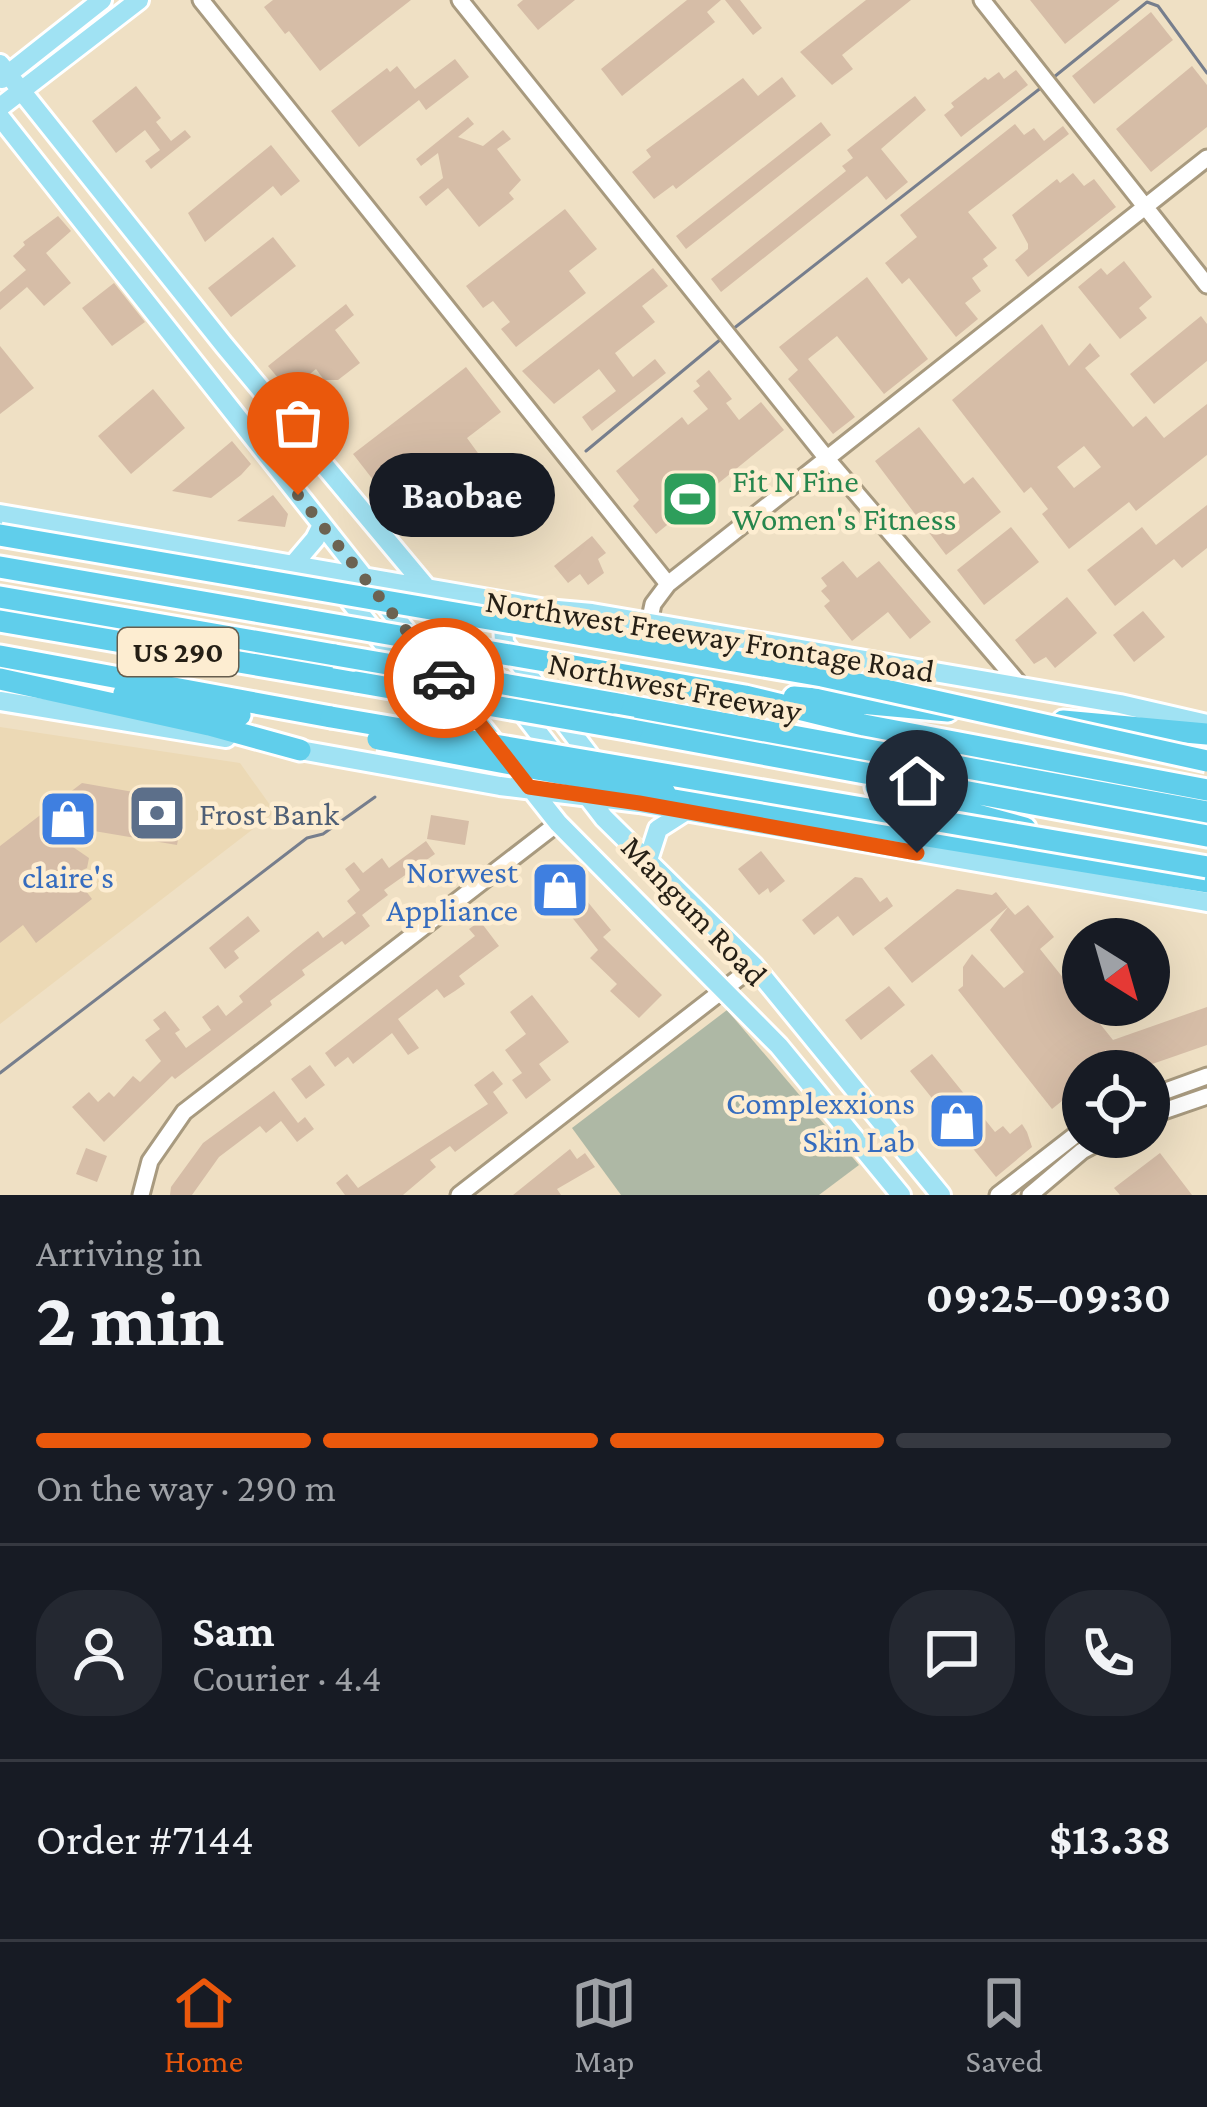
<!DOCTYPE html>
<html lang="en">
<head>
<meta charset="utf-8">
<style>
  body { margin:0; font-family:"Crimson Pro",serif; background:#242831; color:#f1f3f6; height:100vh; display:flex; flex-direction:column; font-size:45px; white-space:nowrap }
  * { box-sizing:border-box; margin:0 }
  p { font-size:39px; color:#9ea1a6 }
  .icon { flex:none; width:66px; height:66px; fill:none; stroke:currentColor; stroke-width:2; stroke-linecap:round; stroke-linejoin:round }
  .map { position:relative; height:1195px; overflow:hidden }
  .details { display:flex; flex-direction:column; background:#171b24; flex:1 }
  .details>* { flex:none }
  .needle { width:78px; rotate:143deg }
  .buttons { position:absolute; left:1062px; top:918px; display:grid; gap:24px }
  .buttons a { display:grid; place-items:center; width:108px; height:108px; border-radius:50%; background:#171b24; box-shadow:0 12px 48px #0002; font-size:60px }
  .pin { position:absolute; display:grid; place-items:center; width:102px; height:102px; color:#fff; margin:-123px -51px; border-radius:50% 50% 50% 0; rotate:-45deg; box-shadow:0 0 12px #0007 }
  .pin .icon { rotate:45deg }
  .courier { position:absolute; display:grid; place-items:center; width:120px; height:120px; margin:-60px; border:9px solid #ea580c; border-radius:50%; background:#fff; color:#222; box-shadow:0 3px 15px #0007 }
  .bubble { position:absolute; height:84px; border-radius:42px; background:#171b24; box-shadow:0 12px 48px #0002; font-size:39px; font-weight:700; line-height:84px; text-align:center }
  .overview em { font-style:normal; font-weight:700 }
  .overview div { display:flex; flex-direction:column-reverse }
  .overview { display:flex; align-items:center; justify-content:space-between; height:204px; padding:0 36px }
  h1 { font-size:78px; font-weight:700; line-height:90px }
  .bar { display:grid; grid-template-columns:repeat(4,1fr); gap:18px 12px; align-content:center; height:144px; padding:0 36px }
  .bar i { height:15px; border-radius:9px; background:#363941 }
  .bar .selected { background:#ea580c }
  .bar p { grid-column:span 4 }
  .line { display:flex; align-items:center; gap:30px; padding:0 36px; border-top:3px solid #363941 }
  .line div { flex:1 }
  .round { display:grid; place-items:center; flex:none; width:126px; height:126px; border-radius:48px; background:#242831 }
  .tab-bar { display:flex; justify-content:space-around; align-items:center; height:168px; border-top:3px solid #363941; background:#171b24; font-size:33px; color:#9ea1a6 }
  .tab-bar a { display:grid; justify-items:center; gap:6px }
  .tab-bar .selected { color:#ea580c }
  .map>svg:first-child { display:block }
  .built { fill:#ecd9b5 }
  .green { fill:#aeb8a5 }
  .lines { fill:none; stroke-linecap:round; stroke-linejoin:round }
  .stream { stroke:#767e8d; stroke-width:3 }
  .building { fill:#d6bda7; fill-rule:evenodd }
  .minor-casing { stroke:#a89a7f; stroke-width:21 }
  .major-casing { stroke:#fff; stroke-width:24 }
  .highway-casing { stroke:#fff; stroke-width:27 }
  .minor { stroke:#fff; stroke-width:15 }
  .major { stroke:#a0e2f3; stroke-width:18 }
  .highway { stroke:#60ceeb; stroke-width:21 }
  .highway-bridge-casing { stroke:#fff; stroke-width:27; stroke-linecap:butt }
  .highway-bridge { stroke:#60ceeb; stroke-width:21 }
  .done { stroke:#6c6352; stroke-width:12; stroke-dasharray:0 21.6 }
  .route { stroke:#ea580c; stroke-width:15 }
  .labels { text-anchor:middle; stroke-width:9; stroke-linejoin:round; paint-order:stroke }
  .shield { fill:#fdedd1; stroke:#665d4d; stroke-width:3 }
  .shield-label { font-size:30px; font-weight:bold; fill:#251f15 }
  .leisure-label { font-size:33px; fill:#27864d; stroke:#fdedd1; text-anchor:start }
  .street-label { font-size:33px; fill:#251f15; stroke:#fdedd1 }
  .service-label { font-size:33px; fill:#4e5e75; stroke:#fdedd1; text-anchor:start }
  .shop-label { font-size:33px; fill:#366cbe; stroke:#fdedd1; text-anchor:end }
</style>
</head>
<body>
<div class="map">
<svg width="1207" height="1195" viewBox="0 0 1207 1195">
  <rect width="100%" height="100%" fill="#efe0c4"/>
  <path class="built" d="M0,727L240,763L275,812L0,1024Z"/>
  <path class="green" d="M727,1010L859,1165L819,1195H621L572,1128Z"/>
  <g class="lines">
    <path class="stream" d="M1054,77L1147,2L1158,6L1207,73
      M733,329L1042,87
      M586,451L721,339
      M0,1073L307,838L323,834L375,797"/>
  </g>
  <path class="building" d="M273,0H411L320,71L289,31L285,34L264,7Z
    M523,0H575L538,30L517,5Z
    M687,0H721L707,12L715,22L622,96L601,69Z
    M725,0H740L762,28L753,35Z
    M866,0H911L842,55L853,69L832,85L800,52Z
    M1030,0H1120L1065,44Z
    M1151,12L1173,40L1094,104L1072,76Z
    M455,59L469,77L426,110L419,100L359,147L331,111L387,68L390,72L397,66L415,89Z
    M1192,66L1207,85V127L1151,172L1116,129Z
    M1016,70L1028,85L961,137L944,115L954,107L951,103L985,77L988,80L999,72L1004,79Z
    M782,77L796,96L676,189L673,185L654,199L632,172L651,157L646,150L743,78L758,96Z
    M136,86L161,118L156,122L171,141L185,130L191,137L151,169L145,161L160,150L145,130L116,153L92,121Z
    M915,96L926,110L881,149L908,182L886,200L867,176L721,292L711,279L846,171L842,166L853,158L847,150Z
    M468,117L474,124L458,137L483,146L503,130L511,139L497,149L521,180L509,193L514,199L479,227L448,188L426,206L419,197L443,178L438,153L421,166L416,159Z
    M821,122L831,135L686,249L676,236Z
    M1015,124L1024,135L1034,128L1044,141L1063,126L1069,134L968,212L997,248L983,259L988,266L972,278L981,291L965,303L978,319L956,337L909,278L902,284L885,263L917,237L900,215Z
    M271,145L300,181L281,196L273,186L205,242L188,213Z
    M1073,173L1084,186L1094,179L1116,207L1028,277L1015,260L1028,249V244L1012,215L1057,179L1060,183Z
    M565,209L597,249L569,271L586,293L516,347L501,329L510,322L493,301L483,308L466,286Z
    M58,216L71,231L46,253L71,283L44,306L27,287L0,310V292L26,270L13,256L25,245L23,242Z
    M273,237L296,266L231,317L208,288Z
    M1124,261L1152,297L1139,308L1147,318L1120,339L1078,287L1101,268L1107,275Z
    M653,268L668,286L642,306L655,322L615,353L633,377L655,359L666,373L592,431L582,417L616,391L599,369L554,404L522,371Z
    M867,277L928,359L884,394L837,336L808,359L855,417L833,434L788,379L798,370L779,347Z
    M114,283L145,322L112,346L82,308Z
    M346,304L354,315L335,330L360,363L338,380H324L316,369L289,391L268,366Z
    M1201,316L1207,324V361L1154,404L1130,374Z
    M1042,324L1069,366L1090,343L1100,356L1085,368L1133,427L1146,416L1164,438L1207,404V455L1136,511L1129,502L1069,549L1042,514L1048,509L1031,487L1024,493L952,400ZM1084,446L1101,467L1074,488L1057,467Z
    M0,346L34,388L0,414Z
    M466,367L501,412L467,438L499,482L479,497L485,505L476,511L471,504L439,528L408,484L388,499L353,454Z
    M709,370L732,399L726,403L739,420L761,402L784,430L656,534L633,506L639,500L616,471L682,417L688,425L708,409L693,391L700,386L696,381Z
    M153,389L185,428L131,474L98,436Z
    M919,427L964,484L973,477L1001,512L946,555L875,461Z
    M232,441L251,464L241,475L211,498L172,491Z
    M273,495L288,514L285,527L237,521Z
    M1207,505V548L1182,568L1174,559L1115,606L1087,570L1142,527L1156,545Z
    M1011,527L1039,562L984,605L957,570Z
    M592,536L606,553L598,559L604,573L588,585L580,574L568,583L554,566Z
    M843,561L857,578L879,561L931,622L910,639L888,612L852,641L824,606L830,601L821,591L827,586L821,578Z
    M1067,597L1097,633L1055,668L1046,657L1034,664L1015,640Z
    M1143,611L1165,637L1134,662L1113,635Z
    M82,783L185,801L177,845L94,831L73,847L89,858L87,868L73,874L92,899L36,943L23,925L0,943V846Z
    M431,815L469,821L465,845L427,839Z
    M426,841L435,854L384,890L388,895L362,915L370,926L345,945L342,941L302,970L305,975L270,1001L272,1005L175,1079L172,1076L104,1142L72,1107L89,1092L98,1102L109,1092L114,1097L133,1076L140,1082L161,1061L145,1040L160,1029L153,1020L165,1011L180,1030L175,1033L186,1048L211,1030L202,1017L218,1005L226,1016L243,1002L239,996L294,950L318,931L323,938L356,913L347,901L360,890L345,869L354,862L363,873L382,858L389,868Z
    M761,851L785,881L770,893L768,888L759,895L738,869Z
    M557,865L611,930L603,937L662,995L639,1018L610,991L617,984L590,958L598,950L559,901L546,910L532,893L544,884L540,879Z
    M855,877L862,878L880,902L887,897L893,906L853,936L838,916L814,935L802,920Z
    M957,889L992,895L996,892L1008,907L912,983L884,948Z
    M1028,905L1054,937L1040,949L1113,1040L1207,1007V1045L1132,1071H1113L1106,1050L1075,1076L1082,1085L1052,1109L958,990L963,986V967L972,954L1004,988L1024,972L990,930L1008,907L1015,915Z
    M248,916L260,931L234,951L239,958L225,969L209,948Z
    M480,921L499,946L459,976L465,984L455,991L444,998L437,989L398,1019L419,1048L408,1055L392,1033L353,1064L348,1057L335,1067L325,1053L475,936L469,929Z
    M889,986L905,1005L861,1040L845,1020Z
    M532,995L569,1042L539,1064L551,1080L526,1099L512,1080L522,1073L505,1050L526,1034L510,1012Z
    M932,1054L995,1132L1003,1126L1010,1134L1022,1124L1027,1132L1032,1147L996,1177L910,1071Z
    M310,1065L325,1085L306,1099L291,1079Z
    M493,1071L503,1084L493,1092L508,1113L455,1152L450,1146L430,1160L436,1167L403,1195H345L336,1183L347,1174L358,1188L488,1104L474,1085Z
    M274,1091L298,1123L305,1117L314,1129L297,1142L281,1121L266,1133L260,1126L219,1157L192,1195H170L171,1187L203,1143Z
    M86,1148L107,1156L97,1182L76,1174Z
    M570,1149L577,1159L585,1153L595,1167L557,1189L561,1195H513Z
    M1160,1153L1192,1195H1120L1114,1188Z"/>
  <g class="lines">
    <defs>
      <path id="minor" d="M201,0L668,584
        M460,0L828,460L1022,687
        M982,0L1207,285
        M649,623L653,604L668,584L1207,158
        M1149,1097L1207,1076
        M1149,1116L1207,1096
        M141,1195L150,1161L184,1112L558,823
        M459,1195L754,966
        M998,1195L1083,1129
        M1030,1195L1082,1151L1108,1137"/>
      <path id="major" d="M0,64L224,345L426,587L604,818L754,966L941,1195
        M2,79L102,0
        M0,107L139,0
        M0,117L558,823L779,1046L901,1195
        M0,514L546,609L592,613L1120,704L1207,724
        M292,566L315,539L322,525
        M343,592L436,711L442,726L437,746
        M512,616L503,622L504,643L598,767
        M0,701L226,738
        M289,748L500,786L639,803L1207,902
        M648,860L658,829L683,813"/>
      <path id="highway" d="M0,567L307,620
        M0,597L335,655
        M0,621L356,682
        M0,656L331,717
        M585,668L745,696L864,725L1207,790
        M0,679L209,725L300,750
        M124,693L240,715
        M794,697L948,711
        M613,703L1207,812
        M1063,721L1207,734
        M632,730L1207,836
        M876,787L1025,828
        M665,793L1207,882"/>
    </defs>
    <use href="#minor" class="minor-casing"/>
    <use href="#major" class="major-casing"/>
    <use href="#highway" class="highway-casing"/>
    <use href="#minor" class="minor"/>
    <use href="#major" class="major"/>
    <use href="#highway" class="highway"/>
    <defs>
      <path id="highway-bridge" d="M0,535L822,676L1207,761
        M307,620L585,668
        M335,655L613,703
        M356,682L632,730
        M331,717L1207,867
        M378,739L665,793"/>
    </defs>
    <use href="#highway-bridge" class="highway-bridge-casing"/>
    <use href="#highway-bridge" class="highway-bridge"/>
  </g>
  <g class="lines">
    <path class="done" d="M298,495L444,678"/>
    <path class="route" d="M444,678L529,787L639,803L917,853"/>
  </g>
  <defs>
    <symbol id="stadium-square" viewBox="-11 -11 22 22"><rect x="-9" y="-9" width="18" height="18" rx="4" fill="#2e9e5b" stroke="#fdedd1"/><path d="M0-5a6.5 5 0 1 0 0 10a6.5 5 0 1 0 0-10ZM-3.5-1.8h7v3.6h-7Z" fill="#fff"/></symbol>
    <symbol id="bank-square" viewBox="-11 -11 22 22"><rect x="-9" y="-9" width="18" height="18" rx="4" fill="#5c6f8a" stroke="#fdedd1"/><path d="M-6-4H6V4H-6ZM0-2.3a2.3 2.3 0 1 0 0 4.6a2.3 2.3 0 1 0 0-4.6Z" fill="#fff"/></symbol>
    <symbol id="shop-square" viewBox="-11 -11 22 22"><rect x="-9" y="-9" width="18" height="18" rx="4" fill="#3f7fe0" stroke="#fdedd1"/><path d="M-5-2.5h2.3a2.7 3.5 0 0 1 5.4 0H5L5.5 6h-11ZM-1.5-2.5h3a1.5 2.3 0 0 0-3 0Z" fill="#fff"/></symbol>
  </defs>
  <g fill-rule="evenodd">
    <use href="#stadium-square" x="657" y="466" width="66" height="66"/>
    <use href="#bank-square" x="124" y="780" width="66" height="66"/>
    <use href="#shop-square" x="35" y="786" width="66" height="66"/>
    <use href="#shop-square" x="527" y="857" width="66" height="66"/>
    <use href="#shop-square" x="924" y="1088" width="66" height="66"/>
  </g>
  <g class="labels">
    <rect class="shield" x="118" y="628" width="120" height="48" rx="9"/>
    <g class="shield-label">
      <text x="178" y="662">US 290</text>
    </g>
    <g class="leisure-label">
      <text x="732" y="492">Fit N Fine<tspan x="732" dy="38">Women's Fitness</tspan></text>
    </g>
    <g class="street-label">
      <text transform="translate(710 635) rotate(9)" y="12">Northwest Freeway Frontage Road</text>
      <text transform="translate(675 686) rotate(11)" y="12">Northwest Freeway</text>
      <text transform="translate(695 910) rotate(46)" y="12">Mangum Road</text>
    </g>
    <g class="service-label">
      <text x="199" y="825">Frost Bank</text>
    </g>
    <g class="shop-label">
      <text x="518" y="883">Norwest<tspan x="518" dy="38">Appliance</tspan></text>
      <text x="68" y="888" text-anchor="middle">claire's</text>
      <text x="915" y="1114">Complexxions<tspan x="915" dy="38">Skin Lab</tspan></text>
    </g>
  </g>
</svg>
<div class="buttons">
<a><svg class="needle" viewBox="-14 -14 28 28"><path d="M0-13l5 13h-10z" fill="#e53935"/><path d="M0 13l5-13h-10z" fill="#9ea1a6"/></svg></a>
<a><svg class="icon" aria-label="locate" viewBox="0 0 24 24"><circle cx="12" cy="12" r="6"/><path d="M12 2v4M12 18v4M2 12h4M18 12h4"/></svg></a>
</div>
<div class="pin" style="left:298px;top:495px;background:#ea580c"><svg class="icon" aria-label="bag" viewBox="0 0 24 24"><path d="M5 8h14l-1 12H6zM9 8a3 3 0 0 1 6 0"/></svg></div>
<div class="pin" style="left:917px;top:853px;background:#1f2937"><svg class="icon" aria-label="home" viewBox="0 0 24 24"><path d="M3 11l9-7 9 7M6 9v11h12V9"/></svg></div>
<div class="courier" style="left:444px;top:678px"><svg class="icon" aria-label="car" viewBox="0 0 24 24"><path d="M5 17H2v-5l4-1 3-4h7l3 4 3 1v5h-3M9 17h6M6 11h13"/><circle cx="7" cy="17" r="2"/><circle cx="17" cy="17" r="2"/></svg></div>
<div class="bubble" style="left:369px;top:453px;width:186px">Baobae</div>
</div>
<section class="details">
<div class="overview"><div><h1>2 min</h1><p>Arriving in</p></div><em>09:25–09:30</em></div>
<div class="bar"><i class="selected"></i><i class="selected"></i><i class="selected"></i><i></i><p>On the way · 290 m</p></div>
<div class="line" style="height:216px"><a class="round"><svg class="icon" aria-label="person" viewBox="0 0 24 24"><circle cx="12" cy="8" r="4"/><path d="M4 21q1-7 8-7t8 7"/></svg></a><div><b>Sam</b><p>Courier · 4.4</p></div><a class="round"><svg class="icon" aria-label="chat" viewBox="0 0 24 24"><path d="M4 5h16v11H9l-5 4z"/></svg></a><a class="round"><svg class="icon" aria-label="phone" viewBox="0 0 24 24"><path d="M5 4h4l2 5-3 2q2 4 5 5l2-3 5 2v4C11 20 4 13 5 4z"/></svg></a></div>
<div class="line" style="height:156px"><div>Order #7144</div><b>$13.38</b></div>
</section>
<nav class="tab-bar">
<a class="selected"><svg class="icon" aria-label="home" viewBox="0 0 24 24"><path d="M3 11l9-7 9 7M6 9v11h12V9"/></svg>Home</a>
<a><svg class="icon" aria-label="map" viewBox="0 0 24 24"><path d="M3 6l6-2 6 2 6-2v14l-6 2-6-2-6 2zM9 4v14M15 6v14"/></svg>Map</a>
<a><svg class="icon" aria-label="saved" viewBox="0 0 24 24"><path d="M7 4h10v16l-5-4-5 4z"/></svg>Saved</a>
</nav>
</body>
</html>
